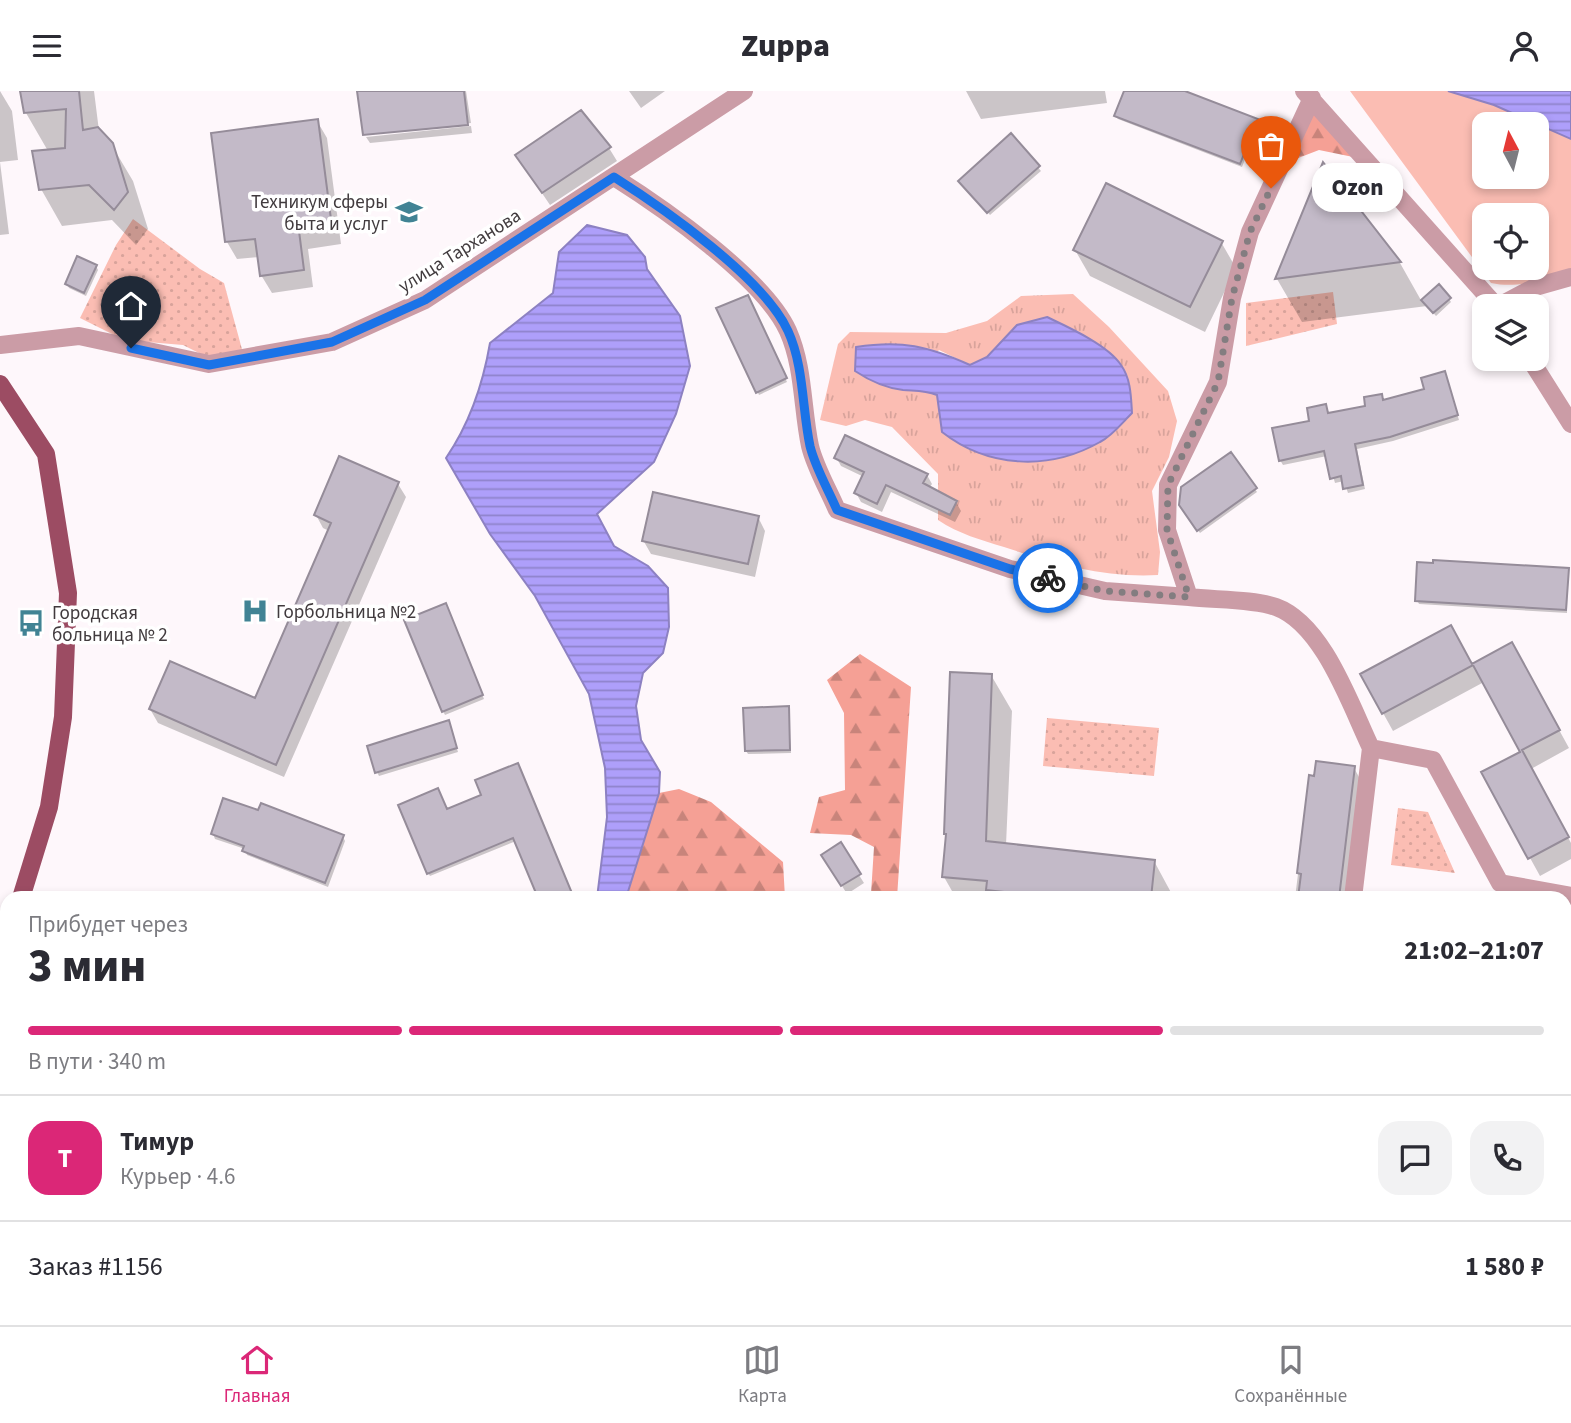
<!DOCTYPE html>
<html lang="ru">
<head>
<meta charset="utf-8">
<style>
  body { margin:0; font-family:"Source Sans 3",sans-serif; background:#f2f2f3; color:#2b2b33; height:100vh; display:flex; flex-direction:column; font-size:26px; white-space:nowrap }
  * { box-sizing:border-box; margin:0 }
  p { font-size:23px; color:#7c7c81 }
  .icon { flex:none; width:38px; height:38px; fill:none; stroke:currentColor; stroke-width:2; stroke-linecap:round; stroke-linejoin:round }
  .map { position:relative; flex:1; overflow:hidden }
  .details { position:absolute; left:0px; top:800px; width:1572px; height:436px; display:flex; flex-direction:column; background:#fff; border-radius:21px 21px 0 0; box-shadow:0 4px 10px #0003 }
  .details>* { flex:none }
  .needle { width:46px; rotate:353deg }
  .tools { position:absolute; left:1472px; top:21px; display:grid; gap:14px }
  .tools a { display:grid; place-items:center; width:77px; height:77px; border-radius:14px; background:#fff; box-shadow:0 4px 10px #0003; font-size:35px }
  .pin { position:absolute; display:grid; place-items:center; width:60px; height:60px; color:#fff; margin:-72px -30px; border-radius:50% 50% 50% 0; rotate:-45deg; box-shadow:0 0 7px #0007 }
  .pin .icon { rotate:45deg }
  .courier { position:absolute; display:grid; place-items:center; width:70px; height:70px; margin:-35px; border:5px solid #1a73e8; border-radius:50%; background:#fff; color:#222; box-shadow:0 2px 9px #0007 }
  .bubble { position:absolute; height:49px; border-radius:21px; background:#fff; box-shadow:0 4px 10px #0003; font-size:23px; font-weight:800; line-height:49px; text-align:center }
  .summary em { font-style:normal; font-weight:800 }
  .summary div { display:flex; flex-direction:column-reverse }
  .summary { display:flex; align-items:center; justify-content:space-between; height:119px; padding:0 28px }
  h1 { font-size:46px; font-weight:800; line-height:52px }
  .bar { display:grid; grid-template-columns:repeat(4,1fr); gap:10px 7px; align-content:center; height:84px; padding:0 28px }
  .bar i { height:9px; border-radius:5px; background:#e1e1e2 }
  .bar .on { background:#db2777 }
  .bar p { grid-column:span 4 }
  .line { display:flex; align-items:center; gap:18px; padding:0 28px; border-top:2px solid #e1e1e2 }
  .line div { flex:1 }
  .round { display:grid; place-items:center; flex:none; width:74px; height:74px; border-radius:21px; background:#f2f2f3 }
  header { display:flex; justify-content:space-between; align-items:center; height:91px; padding:0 28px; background:#fff; font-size:32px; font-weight:800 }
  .tab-bar { display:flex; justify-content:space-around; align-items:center; height:98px; border-top:2px solid #e1e1e2; background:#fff; font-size:19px; color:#7c7c81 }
  .tab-bar a { display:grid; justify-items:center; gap:4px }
  .tab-bar .on { color:#db2777 }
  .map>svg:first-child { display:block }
  .grass { fill:url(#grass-tufts); fill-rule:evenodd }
  .forest { fill:url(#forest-firs) }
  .park { fill:url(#park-dots) }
  .garden { fill:#fbbdb3; fill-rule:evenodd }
  .water { fill:url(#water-rules); stroke:#8d81c2; stroke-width:2 }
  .shadow { fill:#0003 }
  .building { fill:#c3bac8; stroke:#958c99; stroke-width:2 }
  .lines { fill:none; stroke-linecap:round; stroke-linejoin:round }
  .minor { stroke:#cb9ca6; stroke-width:18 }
  .major { stroke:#9c4c63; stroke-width:18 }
  .done { stroke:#837d80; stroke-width:7; stroke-dasharray:0 12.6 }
  .route { stroke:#1a73e8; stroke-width:9 }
  .labels { text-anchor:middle; stroke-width:7; stroke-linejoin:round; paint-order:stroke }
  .poi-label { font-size:19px; fill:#413b3e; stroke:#fff; text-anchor:start }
  .street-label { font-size:19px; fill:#413b3e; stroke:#fff }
</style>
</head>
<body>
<header><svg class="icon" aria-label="menu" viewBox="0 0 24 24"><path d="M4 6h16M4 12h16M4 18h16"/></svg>Zuppa<svg class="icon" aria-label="person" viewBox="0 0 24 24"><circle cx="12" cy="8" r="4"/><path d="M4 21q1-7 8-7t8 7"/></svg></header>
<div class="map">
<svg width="1571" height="1234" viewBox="0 0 1571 1234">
  <defs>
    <pattern id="grass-tufts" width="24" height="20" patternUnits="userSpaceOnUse" patternTransform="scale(1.75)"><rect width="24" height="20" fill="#fbbdb3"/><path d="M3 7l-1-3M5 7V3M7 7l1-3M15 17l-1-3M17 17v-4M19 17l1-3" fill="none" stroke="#d8a39b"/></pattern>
    <pattern id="forest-firs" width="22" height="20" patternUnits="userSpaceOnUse" patternTransform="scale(1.75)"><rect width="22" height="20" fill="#f5a095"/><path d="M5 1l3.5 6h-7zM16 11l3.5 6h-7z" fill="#c8847b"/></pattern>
    <pattern id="park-dots" width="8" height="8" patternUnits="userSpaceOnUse" patternTransform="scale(1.75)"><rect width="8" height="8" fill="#fbbdb3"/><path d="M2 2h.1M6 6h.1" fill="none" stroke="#d8a39b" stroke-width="1.8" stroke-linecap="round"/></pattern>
    <pattern id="water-rules" width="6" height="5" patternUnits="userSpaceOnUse" patternTransform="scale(1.75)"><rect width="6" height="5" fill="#ae9ffa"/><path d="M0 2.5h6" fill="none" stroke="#8f83cc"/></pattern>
  </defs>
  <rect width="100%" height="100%" fill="#fef7fb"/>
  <path class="grass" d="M1073,203L1109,236L1168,300L1177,330L1169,366L1152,400L1160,461L1158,484C1104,487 1055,473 1004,456C981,449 959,443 938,429V383L892,336L865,329L846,335L820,329L838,253L850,241L946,242L987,230L1021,205ZM1017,234L940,319L938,304L921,298L904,299L939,259L970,274L987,266Z"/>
  <path class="forest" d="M1313,18L1358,67L1319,59L1293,69Z
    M860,563L911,596L897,807L871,803L874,756L851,744L810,742L819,706L845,699L844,622L827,589Z
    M679,698L711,711L783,771L785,807H626L659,702Z
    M442,1228L524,1229L537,1234H440Z"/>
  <path class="park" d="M133,128L200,178L224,192L243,262L207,266L183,254L124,249L80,227L116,154Z
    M1333,201L1337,233L1246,255V212Z
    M1047,627L1159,637L1154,685L1043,675Z
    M1398,717L1428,721L1455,782L1391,774Z"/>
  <path class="garden" d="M1350,0H1448L1494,14L1571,48V179C1545,188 1519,198 1491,192ZM1484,33H1536V86H1484ZM1484,124H1536V177H1484Z"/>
  <path class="water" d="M1448,0H1571V48L1494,14Z
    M587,134L627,144L645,166L647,178L680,225L690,275L676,323L654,371L597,423L614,455L648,475L668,497L669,536L663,562L643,582L636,615L641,649L660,681L659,702L626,807H597L607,726L605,677L589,603L535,505L490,443L446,367C470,332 483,293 490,252L553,202L559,161Z
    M1047,226C1068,236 1108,254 1121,274C1131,288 1131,306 1132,322C1122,332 1112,345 1100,351C1049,380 988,377 942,341L937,304C924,299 917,300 903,299C885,297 870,290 855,280L856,256C902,249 928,255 970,274L987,266L1017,234Z
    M1104,1228L1107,1234H537L524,1229Z"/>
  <path class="shadow" d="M0,0L12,20L18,69L0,71L9,143L0,144Z
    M22,0H94L99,40L111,53L133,90L148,138L136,154L112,129L62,135L41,98L48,60L26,22Z
    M359,0H466L471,32L366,42V45Z
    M629,0H665L641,17Z
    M966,0H1105L1107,12L981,28Z
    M1126,0H1180L1256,29L1259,33L1242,76L1118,28L1116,25Z
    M317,30L327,47L341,153L308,158L313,196L272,202L261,184L259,166L237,168L227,151Z
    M471,35L472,42L370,52L366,46Z
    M1011,45L1041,80L990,124L963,93Z
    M609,57L617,70L550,114L525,77Z
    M1324,74L1400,172L1422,211L1439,196L1449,208L1451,211L1436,225L1427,215L1302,231L1277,188Z
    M1221,151L1236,177L1205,241L1090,185L1075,159Z
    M96,175L98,179L86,205L69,197L67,193Z
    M747,206L787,291L759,304L718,218Z
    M1444,282L1459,329L1393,350L1357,358L1365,398L1348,402L1344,390L1335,392L1327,365L1283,374L1280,369L1325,315L1329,323L1367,316L1381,305L1384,311L1426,299Z
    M1230,363L1257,401L1200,442L1183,418Z
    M836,366L927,384L932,393L929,397L956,411L961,420L955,431L891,401L882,421L861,411L856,402L864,386L841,375Z
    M398,393L406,406L284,686L158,632L150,618L256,609L329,440L323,437L316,424Z
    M758,426L765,440L755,486L651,463L643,449Z
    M1568,479L1567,522L1419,513L1417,509Z
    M447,518L484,608L445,624L443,620Z
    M1450,536L1472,575L1512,553L1569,657L1531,678L1571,752V768L1540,785L1483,682L1522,661L1484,591L1393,640L1362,584Z
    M991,584L1012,620L1006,754L1154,770L1174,807H956L944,786L948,747L945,743Z
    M788,617L791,662L748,663L746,660Z
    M450,635L458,661L379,685L377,681Z
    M1354,677L1364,695L1350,807H1295L1310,686Z
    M483,705L573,807H527L538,802L516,750L430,785L428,782L447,720Z
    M213,743L343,746L345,750L328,796L247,764L245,758L215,748Z
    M840,754L864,792L847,803L823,764Z
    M1568,834H1571V923L1564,921V848Z
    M1564,971L1571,973V1012L1564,1010Z
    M1564,1139L1571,1141V1190L1567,1203L1564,1202Z
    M262,1228H284L282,1234Z
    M1262,1228H1351L1350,1234H1261Z"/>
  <path class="building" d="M20,0H79L83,39L98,36L113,52L128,101L114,119L89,94L39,99L32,60L65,57L66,18L24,22Z
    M357,0H464L468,34L363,44Z
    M1124,0H1185L1258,28L1240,73L1114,25Z
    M581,19L611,56L542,102L515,64Z
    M318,28L332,136L299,140L304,179L260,185L255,148L225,151L211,42Z
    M1011,42L1040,75L987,122L958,90Z
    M1323,71L1401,171L1275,188Z
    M1106,92L1223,150L1190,216L1073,159Z
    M77,165L97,174L84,202L65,193Z
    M1439,193L1451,207L1433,222L1421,209Z
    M748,204L787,287L756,302L716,217Z
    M1445,280L1458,324L1390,346L1355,353L1363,394L1343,398L1341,385L1330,388L1324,360L1279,370L1272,337L1309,330L1307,317L1326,313L1328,322L1365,315L1364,306L1382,303L1383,309L1424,298L1421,287Z
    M845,344L928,383L923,392L957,410L950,424L886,394L877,413L854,402L864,381L834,367Z
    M1231,361L1257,397L1197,440L1179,414L1181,396Z
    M339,365L399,391L276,674L149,618L170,570L255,607L331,432L314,424Z
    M653,401L759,425L748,473L642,450Z
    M1433,469L1569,477L1566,519L1415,510L1417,471L1433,472Z
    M446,512L483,604L442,621L404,529Z
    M1451,534L1472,573L1512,551L1560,639L1522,659L1569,746L1528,768L1481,681L1520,661L1473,574L1382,623L1360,583Z
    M950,581L992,583L986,750L1155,769L1151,807H1057L986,799L987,790L942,786L946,743H944Z
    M789,615L790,659L745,660L743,617Z
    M449,629L457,657L375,682L367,655Z
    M1316,670L1355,675L1339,807H1298L1301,783L1297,782L1309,684L1314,685Z
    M518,672L574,807H538L513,747L427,783L398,714L438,697L447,718L481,704L475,689Z
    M223,707L258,719L261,712L344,744L325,792L242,760L244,755L211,743Z
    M841,751L861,783L841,795L821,764Z"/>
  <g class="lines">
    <path class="minor" d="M1304,0L1496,215
      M1312,7L1250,141L1232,207L1218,291L1168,394L1167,439L1189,506C1214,509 1253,508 1276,516C1323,533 1350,613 1371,657L1433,669L1500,792L1571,805
      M614,86C663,117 764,187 788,240C804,276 802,317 810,355C815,376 828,398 837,419L1010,478L1105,500L1189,506
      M1499,215L1535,196L1571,186
      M0,254L79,245L209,273L332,251L425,209L744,0
      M1530,268L1571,333
      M1353,807L1371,657
      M1502,1228L1518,1234
      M1568,1234L1571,1232"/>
    <path class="major" d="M0,293L46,363L68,502L63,626L49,716L21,807
      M0,855L7,840"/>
  </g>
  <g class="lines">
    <path class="done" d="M1048,487L1105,500L1189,506L1167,439L1168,394L1218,291L1232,207L1250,141L1271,97"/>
    <path class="route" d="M131,257L209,274L332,251L425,209L614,86C663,117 764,187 788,240C804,275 802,317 810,355C815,376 828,398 837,419L1010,478L1048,487"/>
  </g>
  <defs>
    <symbol id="university-bare" viewBox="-9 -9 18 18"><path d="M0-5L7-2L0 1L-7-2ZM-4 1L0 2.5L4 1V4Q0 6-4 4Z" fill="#418394" stroke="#fff" stroke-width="2.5" paint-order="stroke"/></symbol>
    <symbol id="hospital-bare" viewBox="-9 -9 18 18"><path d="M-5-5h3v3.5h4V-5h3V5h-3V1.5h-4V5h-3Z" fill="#418394" stroke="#fff" stroke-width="2.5" paint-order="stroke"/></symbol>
    <symbol id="bus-bare" viewBox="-9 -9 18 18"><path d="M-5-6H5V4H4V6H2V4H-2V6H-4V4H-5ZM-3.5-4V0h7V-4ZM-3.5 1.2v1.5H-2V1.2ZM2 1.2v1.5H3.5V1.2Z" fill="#418394" stroke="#fff" stroke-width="2.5" paint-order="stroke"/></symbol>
  </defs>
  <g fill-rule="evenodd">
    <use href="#university-bare" x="390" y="102" width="38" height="38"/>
    <use href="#hospital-bare" x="236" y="501" width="38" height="38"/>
    <use href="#bus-bare" x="12" y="513" width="38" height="38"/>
  </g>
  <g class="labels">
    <g class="poi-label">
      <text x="388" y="117" text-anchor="end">Техникум сферы<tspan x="388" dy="22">быта и услуг</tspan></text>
      <text x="276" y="527">Горбольница №2</text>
      <text x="52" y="528">Городская<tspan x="52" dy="22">больница № 2</tspan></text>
    </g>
    <g class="street-label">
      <text transform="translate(459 159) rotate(-32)" y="7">улица Тарханова</text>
    </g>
  </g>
</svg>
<div class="tools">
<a><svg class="needle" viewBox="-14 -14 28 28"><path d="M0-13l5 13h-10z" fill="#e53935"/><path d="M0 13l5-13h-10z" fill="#7c7c81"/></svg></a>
<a><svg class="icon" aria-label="locate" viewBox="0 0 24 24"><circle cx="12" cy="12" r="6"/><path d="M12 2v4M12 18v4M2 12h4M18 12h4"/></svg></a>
<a><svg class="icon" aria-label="layers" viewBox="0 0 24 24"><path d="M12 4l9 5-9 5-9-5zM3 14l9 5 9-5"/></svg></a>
</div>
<div class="pin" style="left:1271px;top:97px;background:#ea580c"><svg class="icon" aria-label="bag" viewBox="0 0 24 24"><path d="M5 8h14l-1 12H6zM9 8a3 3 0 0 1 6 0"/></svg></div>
<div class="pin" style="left:131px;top:257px;background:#1f2937"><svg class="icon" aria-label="home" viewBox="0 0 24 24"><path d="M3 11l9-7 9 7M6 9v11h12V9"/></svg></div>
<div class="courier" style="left:1048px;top:487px"><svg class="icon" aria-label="bike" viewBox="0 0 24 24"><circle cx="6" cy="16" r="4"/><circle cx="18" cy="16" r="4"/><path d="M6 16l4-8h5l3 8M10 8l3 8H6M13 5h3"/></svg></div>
<div class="bubble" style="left:1312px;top:72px;width:91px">Ozon</div>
<section class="details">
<div class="summary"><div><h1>3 мин</h1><p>Прибудет через</p></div><em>21:02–21:07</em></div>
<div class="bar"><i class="on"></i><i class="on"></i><i class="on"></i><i></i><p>В пути · 340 m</p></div>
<div class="line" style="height:126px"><b class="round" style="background:#db2777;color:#fff">Т</b><div><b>Тимур</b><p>Курьер · 4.6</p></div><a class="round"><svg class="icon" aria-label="chat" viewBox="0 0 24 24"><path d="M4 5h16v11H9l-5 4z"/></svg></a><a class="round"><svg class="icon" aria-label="phone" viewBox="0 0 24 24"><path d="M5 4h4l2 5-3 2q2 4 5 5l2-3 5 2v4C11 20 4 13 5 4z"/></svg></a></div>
<div class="line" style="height:91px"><div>Заказ #1156</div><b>1 580 ₽</b></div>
</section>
</div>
<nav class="tab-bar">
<a class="on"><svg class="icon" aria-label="home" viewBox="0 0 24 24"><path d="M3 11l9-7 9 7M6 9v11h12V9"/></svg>Главная</a>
<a><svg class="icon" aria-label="map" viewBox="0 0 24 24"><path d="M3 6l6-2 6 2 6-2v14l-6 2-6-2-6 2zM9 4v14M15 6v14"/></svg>Карта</a>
<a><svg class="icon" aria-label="saved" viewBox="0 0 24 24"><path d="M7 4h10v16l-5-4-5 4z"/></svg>Сохранённые</a>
</nav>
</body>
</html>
